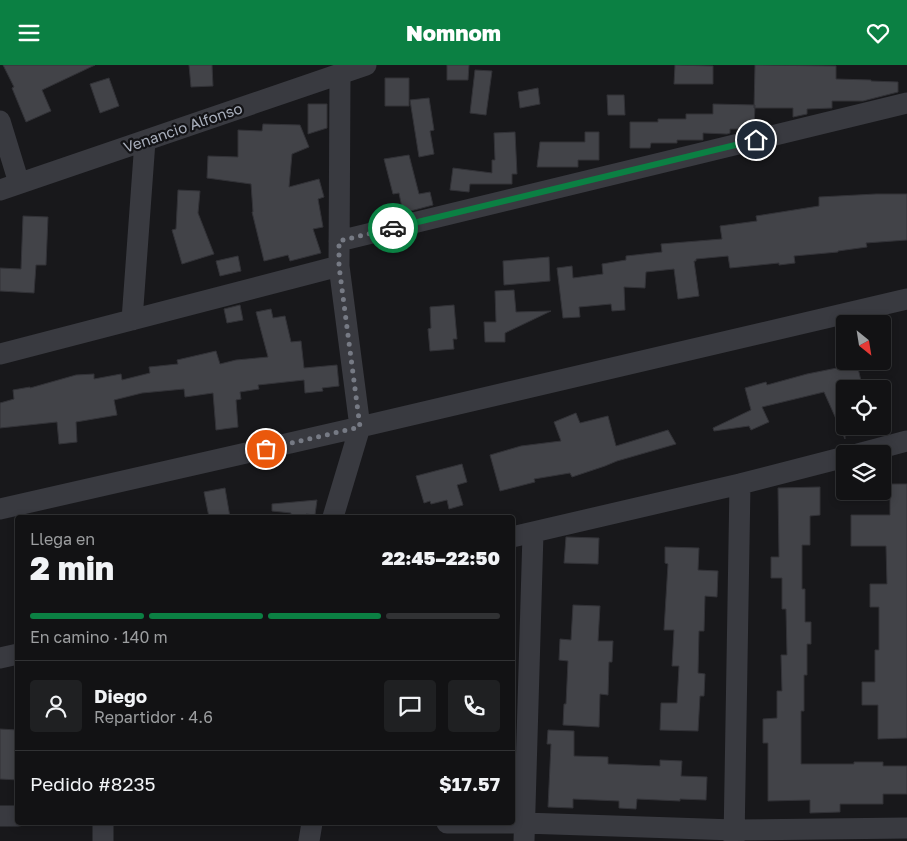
<!DOCTYPE html>
<html lang="es">
<head>
<meta charset="utf-8">
<style>
  body { margin:0; font-family:"Golos Text",sans-serif; background:#1f2022; color:#f1f3f6; height:100vh; display:flex; flex-direction:column; font-size:19px; white-space:nowrap }
  * { box-sizing:border-box; margin:0 }
  p { font-size:16px; color:#9c9ea0 }
  .icon { flex:none; width:28px; height:28px; fill:none; stroke:currentColor; stroke-width:2; stroke-linecap:round; stroke-linejoin:round }
  .map { position:relative; flex:1; overflow:hidden }
  .panel { position:absolute; left:15px; top:450px; width:500px; height:310px; display:flex; flex-direction:column; background:#121214; border-radius:5px; box-shadow:0 2px 8px #0003,0 0 0 1px #313234 }
  .panel>* { flex:none }
  .needle { width:32px; rotate:150deg }
  .fabs { position:absolute; left:836px; top:250px; display:grid; gap:10px }
  .fabs a { display:grid; place-items:center; width:55px; height:55px; border-radius:5px; background:#121214; box-shadow:0 2px 8px #0003,0 0 0 1px #313234; font-size:25px }
  .pin { position:absolute; display:grid; place-items:center; width:42px; height:42px; color:#fff; margin:-21px; border:2px solid #fff; border-radius:50%; box-shadow:0 1px 5px #0007 }
  .courier { position:absolute; display:grid; place-items:center; width:50px; height:50px; margin:-25px; border:4px solid #0b8043; border-radius:50%; background:#fff; color:#222; box-shadow:0 1px 6px #0007 }
  .overview em { font-style:normal; font-weight:800 }
  .overview div { display:flex; flex-direction:column-reverse }
  .overview { display:flex; align-items:center; justify-content:space-between; height:85px; padding:0 15px }
  h1 { font-size:32px; font-weight:800; line-height:38px }
  .bar { display:grid; grid-template-columns:repeat(4,1fr); gap:8px 5px; align-content:center; height:60px; padding:0 15px }
  .bar i { height:6px; border-radius:4px; background:#313234 }
  .bar .current { background:#0b8043 }
  .bar p { grid-column:span 4 }
  .line { display:flex; align-items:center; gap:12px; padding:0 15px; border-top:1px solid #313234 }
  .line div { flex:1 }
  .round { display:grid; place-items:center; flex:none; width:52px; height:52px; border-radius:5px; background:#1f2022 }
  header { display:flex; justify-content:space-between; align-items:center; height:65px; padding:0 15px; background:#0b8043; color:#fff; font-size:22px; font-weight:800 }
  .map>svg:first-child { display:block }
  .building { fill:#424348; stroke:#323237 }
  .lines { fill:none; stroke-linecap:round; stroke-linejoin:round }
  .minor { stroke:#393a40; stroke-width:21 }
  .done { stroke:#767a84; stroke-width:5; stroke-dasharray:0 9 }
  .route { stroke:#0b8043; stroke-width:6 }
  .labels { text-anchor:middle; stroke-width:4.5; stroke-linejoin:round; paint-order:stroke }
  .street-label { font-size:15px; fill:#a9afbc; stroke:#131316 }
</style>
</head>
<body>
<header><svg class="icon" aria-label="menu" viewBox="0 0 24 24"><path d="M4 6h16M4 12h16M4 18h16"/></svg>Nomnom<svg class="icon" aria-label="heart" viewBox="0 0 24 24"><path d="M12 20l-8-8c-3-5 5-10 8-4 3-6 11-1 8 4z"/></svg></header>
<div class="map">
<svg width="907" height="776" viewBox="0 0 907 776">
  <rect width="100%" height="100%" fill="#18181b"/>
  <path class="building" d="M3,0H95L42,25L51,46L26,57L12,23L14,22Z
    M189,0H212L213,21L191,22Z
    M447,0H469L468,15H447Z
    M675,0L713,1V19H674Z
    M755,0L836,1V14L871,15V16L898,17V27L863,36H832V43L807,44V49L793,52V43H754Z
    M475,5L492,6L486,50L470,48Z
    M109,13L119,41L100,48L90,19Z
    M385,13H409V41H385Z
    M538,23L540,39L520,43L518,27Z
    M607,30H624L625,50H608Z
    M429,33L434,65L430,66L434,89L419,92L410,35Z
    M308,39H327V63L308,69Z
    M713,39L755,40L754,62L747,64H730V68L727,69L703,68V75H677V78H651L650,83H630V57H658V54H686V49H713Z
    M263,59L300,60L309,82L292,89L289,122L319,114L324,132L318,134L323,162L313,164L321,188L290,196L288,190L264,196L252,147H253L251,119L207,113L208,91L238,92V65L262,66Z
    M515,67L517,109H512V119H470L469,127L450,125L453,103L492,108V95H495L494,68Z
    M585,67H599V95H578V102H537L540,77H585Z
    M409,90L419,129L430,127L433,140L403,148L399,128L393,129L384,94Z
    M178,125L200,126L198,148L214,189L182,199L172,165L176,164Z
    M876,129H907V175L866,178L867,182L838,186V187L794,191L795,198L779,200V198L730,203L728,191L696,194V196H694L699,231L678,234L674,204L646,207L645,223L624,222L625,245L612,246L611,239L579,242L580,252L563,253L557,203L572,201L573,213L603,209L602,199L626,195V191L662,187L661,179L722,174L720,161L757,156L756,151L819,141V132Z
    M23,151L48,152L46,200H36L34,228L0,226V203L21,204Z
    M238,191L241,206L220,211L216,196Z
    M549,192L550,216L504,220L503,196Z
    M514,225L516,247L551,246L505,268V277H485L484,257H496L495,226Z
    M240,240L243,255L227,258L224,244Z
    M454,240L457,274H453L454,284L430,286L428,264L431,263L430,242Z
    M271,244L273,253L285,251L291,277L301,276L304,303L337,300L339,321L322,323L323,326L305,328L304,315L258,320L259,324L240,327L241,334L236,335L238,362L216,365L213,328L185,332L184,324L142,328L114,335L117,350L76,357L77,377L59,379L57,357L0,363V338L14,334L13,325L30,322V323L76,310L94,309V314L121,309L122,315L150,308L149,302L178,299L177,295L216,286L220,299L236,295L268,292L256,247Z
    M857,299L863,324H845V374L824,327L762,342L769,357L751,365L749,361L714,366L713,363L751,345L745,323L766,317L767,320L807,309Z
    M576,348L580,358L608,351L616,381L668,365L676,379L617,396L605,401L572,412L570,408L534,414L535,417L500,426L490,390L521,381L561,376L554,357Z
    M462,399L467,417L457,420L463,440L449,444L447,435L431,439L430,436L424,438L416,411Z
    M890,419H907V673L878,674V640H862V617H875V585H879V542H870V519H887L886,481H851V450H890Z
    M820,422V450L810,451V480H802V524H805V557H811V579H807V610H804V646H801V699H854V697H883V701H907V729H883V739H840V747L810,748V735L768,736V678H763V654L777,653V626H782L781,590H787L786,544H782V513H771V492H779L778,423Z
    M225,423L230,452H209L204,427Z
    M317,435L315,450L306,449V452H291V448L272,446V439Z
    M566,472L599,473L598,499L564,498Z
    M665,482L699,483L698,505L718,506L717,532L705,531L704,566H699L698,608L705,609L704,631H700L698,666L660,665L661,638H677L679,601H672L674,565H664L668,499L665,498Z
    M573,540L600,541L598,576H613L612,597H609L608,630L600,629L599,662L563,660L564,639H566L568,596L559,595L560,574L571,575Z
    M0,664L18,665V715L0,714Z
    M548,665L574,666V691L608,692V699L660,701V695L682,696L681,711L707,712L706,735L680,734V736L637,734L636,744L619,743V736L573,734V743L548,742L551,679H547Z"/>
  <g class="lines">
    <path class="minor" d="M0,56L19,118
      M0,125L366,0
      M339,176L907,38
      M132,255L145,76
      M0,289L339,201
      M858,389L907,376
      M0,444L360,362L907,234
      M333,452L360,362L339,201L340,10
      M512,472L740,419L845,392
      M0,593L18,589
      M0,751H18
      M447,758H524L734,765L907,763
      M103,776V758
      M309,776L312,758
      M524,776L533,468
      M734,776L740,419"/>
  </g>
  <g class="lines">
    <path class="done" d="M266,384L360,362L339,201V176L393,163"/>
    <path class="route" d="M393,163L756,75"/>
  </g>
  <g class="labels">
    <g class="street-label">
      <text transform="translate(183 63) rotate(-19)" y="5">Venancio Alfonso</text>
    </g>
  </g>
</svg>
<div class="fabs">
<a><svg class="needle" viewBox="-14 -14 28 28"><path d="M0-13l5 13h-10z" fill="#e53935"/><path d="M0 13l5-13h-10z" fill="#9c9ea0"/></svg></a>
<a><svg class="icon" aria-label="locate" viewBox="0 0 24 24"><circle cx="12" cy="12" r="6"/><path d="M12 2v4M12 18v4M2 12h4M18 12h4"/></svg></a>
<a><svg class="icon" aria-label="layers" viewBox="0 0 24 24"><path d="M12 4l9 5-9 5-9-5zM3 14l9 5 9-5"/></svg></a>
</div>
<div class="pin" style="left:266px;top:384px;background:#ea580c"><svg class="icon" aria-label="bag" viewBox="0 0 24 24"><path d="M5 8h14l-1 12H6zM9 8a3 3 0 0 1 6 0"/></svg></div>
<div class="pin" style="left:756px;top:75px;background:#1f2937"><svg class="icon" aria-label="home" viewBox="0 0 24 24"><path d="M3 11l9-7 9 7M6 9v11h12V9"/></svg></div>
<div class="courier" style="left:393px;top:163px"><svg class="icon" aria-label="car" viewBox="0 0 24 24"><path d="M5 17H2v-5l4-1 3-4h7l3 4 3 1v5h-3M9 17h6M6 11h13"/><circle cx="7" cy="17" r="2"/><circle cx="17" cy="17" r="2"/></svg></div>
<section class="panel">
<div class="overview"><div><h1>2 min</h1><p>Llega en</p></div><em>22:45–22:50</em></div>
<div class="bar"><i class="current"></i><i class="current"></i><i class="current"></i><i></i><p>En camino · 140 m</p></div>
<div class="line" style="height:90px"><a class="round"><svg class="icon" aria-label="person" viewBox="0 0 24 24"><circle cx="12" cy="8" r="4"/><path d="M4 21q1-7 8-7t8 7"/></svg></a><div><b>Diego</b><p>Repartidor · 4.6</p></div><a class="round"><svg class="icon" aria-label="chat" viewBox="0 0 24 24"><path d="M4 5h16v11H9l-5 4z"/></svg></a><a class="round"><svg class="icon" aria-label="phone" viewBox="0 0 24 24"><path d="M5 4h4l2 5-3 2q2 4 5 5l2-3 5 2v4C11 20 4 13 5 4z"/></svg></a></div>
<div class="line" style="height:65px"><div>Pedido #8235</div><b>$17.57</b></div>
</section>
</div>
</body>
</html>
